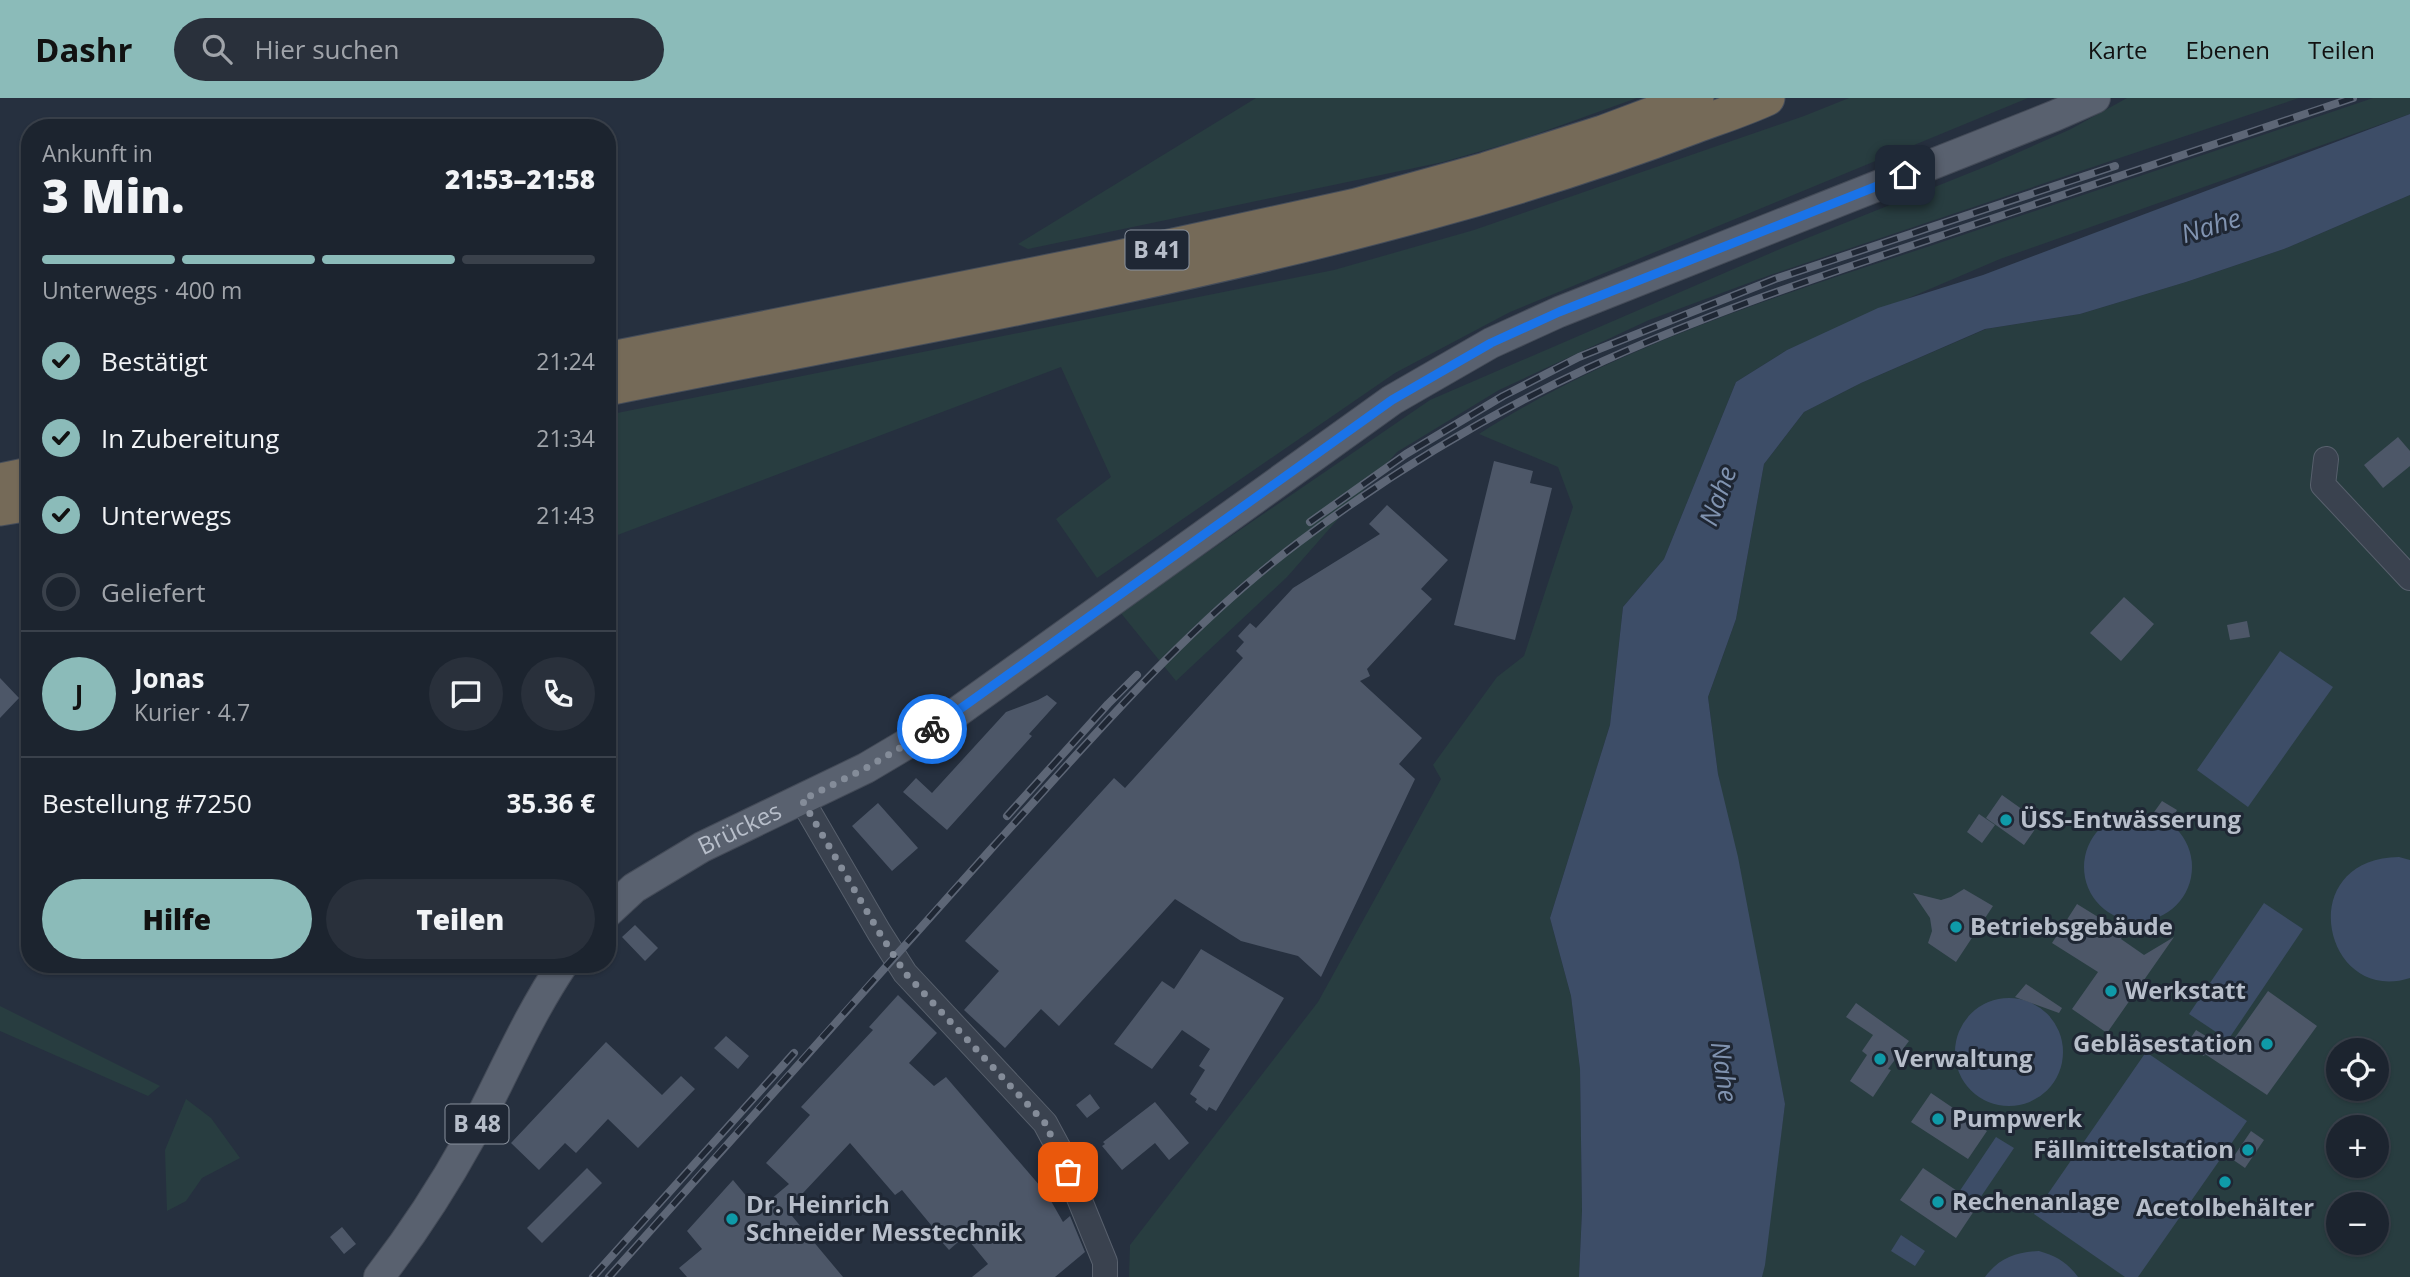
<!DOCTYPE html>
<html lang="de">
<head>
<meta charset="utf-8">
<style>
  body { margin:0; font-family:"Open Sans",sans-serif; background:#29303b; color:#f1f3f6; height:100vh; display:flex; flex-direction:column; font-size:26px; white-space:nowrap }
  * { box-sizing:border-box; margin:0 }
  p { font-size:23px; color:#a0a4aa }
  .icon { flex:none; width:38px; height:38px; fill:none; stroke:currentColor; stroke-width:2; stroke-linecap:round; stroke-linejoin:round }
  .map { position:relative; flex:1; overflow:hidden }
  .details { position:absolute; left:21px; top:21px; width:595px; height:854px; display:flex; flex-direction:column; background:#1c242f; border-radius:28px; box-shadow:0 2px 5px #0004,0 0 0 2px #3a414b }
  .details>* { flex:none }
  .fabs { position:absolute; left:2326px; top:940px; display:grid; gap:14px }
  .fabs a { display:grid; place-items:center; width:63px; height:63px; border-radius:50%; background:#1c242f; box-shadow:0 2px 5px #0004,0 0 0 2px #3a414b; font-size:35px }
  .pin { position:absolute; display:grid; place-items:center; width:60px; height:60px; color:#fff; margin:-30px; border-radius:14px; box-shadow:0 4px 10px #0006 }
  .courier { position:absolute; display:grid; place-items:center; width:70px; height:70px; margin:-35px; border:5px solid #1a73e8; border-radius:50%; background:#fff; color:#222; box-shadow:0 2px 9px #0007 }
  .headline em { font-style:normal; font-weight:800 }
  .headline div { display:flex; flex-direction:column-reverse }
  .headline { display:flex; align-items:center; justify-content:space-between; height:119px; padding:0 21px }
  h1 { font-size:46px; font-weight:800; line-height:52px }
  .bar { display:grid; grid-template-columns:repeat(4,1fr); gap:10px 7px; align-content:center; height:84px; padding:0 21px }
  .bar i { height:9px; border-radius:5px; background:#3a414b }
  .bar .active { background:#8bbbb9 }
  .bar p { grid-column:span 4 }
  .line { display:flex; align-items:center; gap:18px; padding:0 21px; border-top:2px solid #3a414b }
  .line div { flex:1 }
  .round { display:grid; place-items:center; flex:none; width:74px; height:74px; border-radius:37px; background:#29303b }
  ol { padding:0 21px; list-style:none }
  li { display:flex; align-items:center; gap:21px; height:77px }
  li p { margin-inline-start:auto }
  li .icon { padding:7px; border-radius:50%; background:#8bbbb9; color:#111; stroke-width:4 }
  li:last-child { color:#a0a4aa }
  li i { width:38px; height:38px; border:4px solid #3a414b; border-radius:50% }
  .button { display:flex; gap:14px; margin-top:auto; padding:14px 21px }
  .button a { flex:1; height:80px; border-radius:42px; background:#8bbbb9; color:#111; font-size:28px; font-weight:800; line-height:80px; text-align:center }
  .button a+a { background:#29303b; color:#f1f3f6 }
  header { display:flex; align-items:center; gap:42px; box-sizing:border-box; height:98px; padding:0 35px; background:#8bbbb9; color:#111 }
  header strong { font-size:33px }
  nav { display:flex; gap:38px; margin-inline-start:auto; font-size:24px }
  .search { width:490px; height:63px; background:#29303b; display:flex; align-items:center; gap:18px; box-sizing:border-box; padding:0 24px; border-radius:38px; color:#a0a4aa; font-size:26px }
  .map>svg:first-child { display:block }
  .green { fill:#283d40; fill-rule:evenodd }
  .water { fill:#3d4d67 }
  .building { fill:#4d5768 }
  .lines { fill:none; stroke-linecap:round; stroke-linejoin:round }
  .minor-casing { stroke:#58606d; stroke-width:26 }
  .major-casing { stroke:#444b58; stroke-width:32 }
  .highway-casing { stroke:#454d5a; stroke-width:37 }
  .minor { stroke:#3a424f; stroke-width:24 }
  .major { stroke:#59616f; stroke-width:30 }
  .highway { stroke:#756a58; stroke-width:35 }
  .rail-casing { stroke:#5d6676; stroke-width:8 }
  .rail { stroke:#1f2734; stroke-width:5; stroke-dasharray:16; stroke-linecap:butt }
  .done { stroke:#848c99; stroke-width:7; stroke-dasharray:0 12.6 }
  .route { stroke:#1a73e8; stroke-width:9 }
  .culture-dot { fill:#0f9aa8; stroke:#1f2734; stroke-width:2.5 }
  .labels { text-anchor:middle; stroke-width:6; stroke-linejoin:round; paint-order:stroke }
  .shield { fill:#1f2734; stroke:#89919d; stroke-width:2 }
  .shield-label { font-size:23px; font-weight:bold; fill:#b7beca }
  .poi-label { font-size:24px; font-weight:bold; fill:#b7beca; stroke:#1f2734; text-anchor:start }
  .street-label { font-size:24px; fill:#b7beca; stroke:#1f2734 }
  .water-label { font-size:26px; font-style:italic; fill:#8093b0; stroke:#1f2734 }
</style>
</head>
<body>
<header>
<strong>Dashr</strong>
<div class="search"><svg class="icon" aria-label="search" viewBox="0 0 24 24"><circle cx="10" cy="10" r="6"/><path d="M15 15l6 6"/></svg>Hier suchen</div>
<nav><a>Karte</a><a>Ebenen</a><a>Teilen</a></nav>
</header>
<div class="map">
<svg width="2410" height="1179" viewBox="0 0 2410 1179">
  <rect width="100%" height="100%" fill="#26303f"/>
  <path class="green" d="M1256,0H1637L1520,42L1443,64L1028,151L1018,146Z
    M1849,0H2028L1510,214L1395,275L1097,480L1056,421L1111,379L1061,269L607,441V317L1334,172L1474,132L1804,18Z
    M2127,0H2299L1770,177L1649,222L1499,292L1397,354L1287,479L1176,583L1120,514L1430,302L1780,151L1992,66L2071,31Z
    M2373,0H2410V16L2000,161L1787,252L1736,284L1664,461L1623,509L1610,627L1550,820L1571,898L1580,971L1582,1113L1579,1179H1129L1130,1147L1318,904L1441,681L1433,667L1497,579L1524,558L1573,409L1558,369L1479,336C1615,249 1774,199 1927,149C2076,99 2225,50 2373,0Z
    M2410,97V1179H1762L1785,1006L1718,676L1708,599L1736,521L1764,366L1804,314L1861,285L1986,231L2080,216L2186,184L2284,151ZM2338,952H2376V990H2338ZM2338,1029H2376V1068H2338ZM2338,1106H2376V1144H2338Z
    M0,908L160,988L148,998L0,933Z
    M186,1001L211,1020L240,1060L202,1080L186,1103L167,1113L165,1052Z"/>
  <path class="water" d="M2410,16V97L2284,151L2186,184L2080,216L1985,231L1861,285L1804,314L1764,366L1736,521L1708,599L1718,676L1738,759L1785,1006L1765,1167L1762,1179H1579L1582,1113L1580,971L1571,898L1550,820L1610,627L1623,509L1664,461L1736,284L1787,252L1878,210L1983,177Z
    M2280,553L2333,589L2248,709L2197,672Z
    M2084 769a54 54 0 1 1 108 0a54 54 0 1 1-108 0Z
    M2399,759L2410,762V880C2324,908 2291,761 2399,759Z
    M2264,805L2303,831L2228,942L2189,916Z
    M1955 954a54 54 0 1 1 108 0a54 54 0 1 1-108 0Z
    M2146,954L2247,1023L2138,1179H2125L2034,1116Z
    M1996,1039L2014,1050L1976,1106L1959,1094Z
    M1901,1137L1925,1153L1915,1168L1891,1153Z
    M2039,1153C2056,1158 2067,1164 2078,1179H1985C1999,1160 2016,1154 2039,1153Z"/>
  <path class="building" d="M2398,339L2410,353V368L2383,390L2364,367Z
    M1494,363L1533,373L1530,385L1552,390L1515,542L1454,527Z
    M1387,407L1448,462L1421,491L1432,501L1367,571L1370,578L1360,583L1422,640L1399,666L1415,681L1321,879L1298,858L1241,843L1175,801L1059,928L1041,911L1005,950L964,912L999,873L965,843L1114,680L1125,690L1243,560L1236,553L1244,544L1238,538L1250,525L1256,530L1293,490L1380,436L1369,426Z
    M2124,499L2154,526L2121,563L2090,535Z
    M2247,523L2250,539L2230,542L2227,527Z
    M0,580L19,600L0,620Z
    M1047,597L1057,605L1029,636L1032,638L947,732L903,694L916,680L932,695L1006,614L1038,602Z
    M2002,697L2040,724L2024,747L1986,720Z
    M2162,703L2177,712L2170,725L2152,717Z
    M878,705L918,750L892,773L852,728Z
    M1979,716L1995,727L1982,745L1967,734Z
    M1964,791L1993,808L1956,864L1928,845L1932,833L1930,820L1913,795L1941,802L1951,799Z
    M2077,806L2124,835L2121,841L2144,857L2174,839L2107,935L2072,911L2098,874L2052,845Z
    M635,827L658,850L645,863L622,839Z
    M1201,851L1284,900L1216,1013L1209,1009L1207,1013L1195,1004L1197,1001L1190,996L1205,972L1199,968L1210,951L1182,932L1152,971L1114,946L1162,883L1174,891Z
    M2026,886L2062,910L2059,915L2015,899Z
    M2268,893L2317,928L2267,997L2205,956L2204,958L2186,947L2196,932L2227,951Z
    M898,897L937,935L909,965L934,988L946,979L1047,1096L1063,1124L1070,1118L1085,1154L1055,1179H972L988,1166L965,1138L949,1152L934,1135L936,1133L902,1092L895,1097L850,1045L787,1112L843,1179H687L679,1170L702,1151L687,1133L733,1082L758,1112L789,1086L766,1065L810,1017L801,1009L873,932L869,929Z
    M1856,905L1909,943L1888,971L1891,972L1873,999L1850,983L1867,957L1862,953L1873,937L1846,919Z
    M726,938L749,958L738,971L714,950Z
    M606,944L662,997L681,978L695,991L638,1050L608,1021L576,1055L565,1045L539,1072L511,1045Z
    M1931,995L1987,1033L1968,1061L1911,1024Z
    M1090,996L1100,1010L1087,1020L1076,1007Z
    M1155,1004L1189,1045L1169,1062L1155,1045L1122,1072L1102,1048L1105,1046L1103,1044Z
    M2251,1033L2264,1042L2245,1070L2232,1061Z
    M587,1070L602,1085L542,1145L527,1130Z
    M1923,1070L1978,1107L1956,1140L1900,1102Z
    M342,1129L356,1146L344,1156L330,1139Z"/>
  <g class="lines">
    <defs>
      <path id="minor" d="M2326,361L2323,387L2410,480
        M802,702L879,834L905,875L1045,1025L1059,1051L1105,1164V1179"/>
      <g id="major">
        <path id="s1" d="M607,815L634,790L702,749L866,670L942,625L1392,302L1491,245L1559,214L2054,18L2095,0"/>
        <path d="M379,1179C413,1135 443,1089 470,1040C501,982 526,921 563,866"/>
      </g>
      <path id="highway" d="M607,262L1119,160L1356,108L1486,72L1603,35L1696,0
        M607,290C880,235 1156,189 1425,115C1516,90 1605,62 1694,28C1718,19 1743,11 1767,0
        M0,383L30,377
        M0,410L30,405"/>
    </defs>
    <use href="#minor" class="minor-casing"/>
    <use href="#major" class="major-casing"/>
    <use href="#highway" class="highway-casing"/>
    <use href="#minor" class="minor"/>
    <use href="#major" class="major"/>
    <use href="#highway" class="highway"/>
    <defs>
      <path id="rail" d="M1310,424L1406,356L1503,298L1579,259L1775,181L2115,68
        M1007,718L1108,606L1137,577
        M593,1179L794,955
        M609,1179C736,1036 863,893 992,750C1089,644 1183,531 1299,444C1388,377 1485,318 1586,271C1711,213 1842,171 1973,127C2100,85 2226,42 2353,0"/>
    </defs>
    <use href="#rail" class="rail-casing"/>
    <use href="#rail" class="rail"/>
  </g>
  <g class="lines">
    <path class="done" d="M932,631L866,670L802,702L879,834L905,875L1045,1025L1068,1074"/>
    <path class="route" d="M932,631L1392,302L1491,245L1559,214L1905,77"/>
  </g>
  <g class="culture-dot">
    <circle cx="2006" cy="722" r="7"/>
    <circle cx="1956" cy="829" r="7"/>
    <circle cx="2111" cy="893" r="7"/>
    <circle cx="2267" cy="946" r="7"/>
    <circle cx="1880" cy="961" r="7"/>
    <circle cx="1938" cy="1021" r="7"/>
    <circle cx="2248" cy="1052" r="7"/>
    <circle cx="2225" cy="1084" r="7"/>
    <circle cx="1938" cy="1104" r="7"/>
    <circle cx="732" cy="1121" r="7"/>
  </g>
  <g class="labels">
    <g class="shield">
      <rect x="1125.5" y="132.5" width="63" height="39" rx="5"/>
      <rect x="445.5" y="1006.5" width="63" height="39" rx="5"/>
    </g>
    <g class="shield-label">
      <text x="1157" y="160">B 41</text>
      <text x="477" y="1034">B 48</text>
    </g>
    <g class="poi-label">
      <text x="2020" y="730">ÜSS-Entwässerung</text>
      <text x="1970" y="837">Betriebsgebäude</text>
      <text x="2125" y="901">Werkstatt</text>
      <text x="2253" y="954" text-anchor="end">Gebläsestation</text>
      <text x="1894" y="969">Verwaltung</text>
      <text x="1952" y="1029">Pumpwerk</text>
      <text x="2234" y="1060" text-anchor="end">Fällmittelstation</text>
      <text x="1952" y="1112">Rechenanlage</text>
      <text x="746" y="1115">Dr. Heinrich<tspan x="746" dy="28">Schneider Messtechnik</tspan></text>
      <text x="2225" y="1118" text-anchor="middle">Acetolbehälter</text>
    </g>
    <g class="street-label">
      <text dy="8" stroke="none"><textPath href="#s1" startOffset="158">Brückes</textPath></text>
    </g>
    <g class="water-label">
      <text transform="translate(2211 128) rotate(-17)" y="9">Nahe</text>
      <text transform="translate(1718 398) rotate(-70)" y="9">Nahe</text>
      <text transform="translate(1724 974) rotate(82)" y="9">Nahe</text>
    </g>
  </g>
</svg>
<div class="fabs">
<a><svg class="icon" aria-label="locate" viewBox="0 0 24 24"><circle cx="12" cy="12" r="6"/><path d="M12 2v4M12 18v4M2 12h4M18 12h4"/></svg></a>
<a>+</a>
<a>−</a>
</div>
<div class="pin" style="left:1068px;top:1074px;background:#ea580c"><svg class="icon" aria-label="bag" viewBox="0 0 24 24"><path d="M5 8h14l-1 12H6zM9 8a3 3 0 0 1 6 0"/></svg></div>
<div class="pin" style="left:1905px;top:77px;background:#1f2937"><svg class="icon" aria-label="home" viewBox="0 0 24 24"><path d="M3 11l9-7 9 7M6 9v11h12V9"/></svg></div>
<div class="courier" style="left:932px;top:631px"><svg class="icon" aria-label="bike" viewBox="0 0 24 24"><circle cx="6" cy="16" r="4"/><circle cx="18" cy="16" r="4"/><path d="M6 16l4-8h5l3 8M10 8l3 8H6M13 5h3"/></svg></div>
<section class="details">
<div class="headline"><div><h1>3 Min.</h1><p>Ankunft in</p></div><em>21:53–21:58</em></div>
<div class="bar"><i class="active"></i><i class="active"></i><i class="active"></i><i></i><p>Unterwegs · 400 m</p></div>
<ol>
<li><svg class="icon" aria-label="check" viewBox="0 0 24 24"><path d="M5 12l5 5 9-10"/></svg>Bestätigt<p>21:24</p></li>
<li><svg class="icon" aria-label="check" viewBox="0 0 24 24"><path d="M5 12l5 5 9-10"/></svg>In Zubereitung<p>21:34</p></li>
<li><svg class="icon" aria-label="check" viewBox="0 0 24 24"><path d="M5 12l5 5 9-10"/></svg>Unterwegs<p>21:43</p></li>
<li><i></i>Geliefert</li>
</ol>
<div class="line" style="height:126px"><b class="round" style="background:#8bbbb9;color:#111">J</b><div><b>Jonas</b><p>Kurier · 4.7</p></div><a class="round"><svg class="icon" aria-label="chat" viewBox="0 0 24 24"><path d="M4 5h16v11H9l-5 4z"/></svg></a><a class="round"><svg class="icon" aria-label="phone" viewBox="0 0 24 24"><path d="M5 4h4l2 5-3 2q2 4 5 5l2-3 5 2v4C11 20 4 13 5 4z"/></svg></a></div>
<div class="line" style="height:91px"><div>Bestellung #7250</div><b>35.36 €</b></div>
<div class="button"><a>Hilfe</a><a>Teilen</a></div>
</section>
</div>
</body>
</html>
